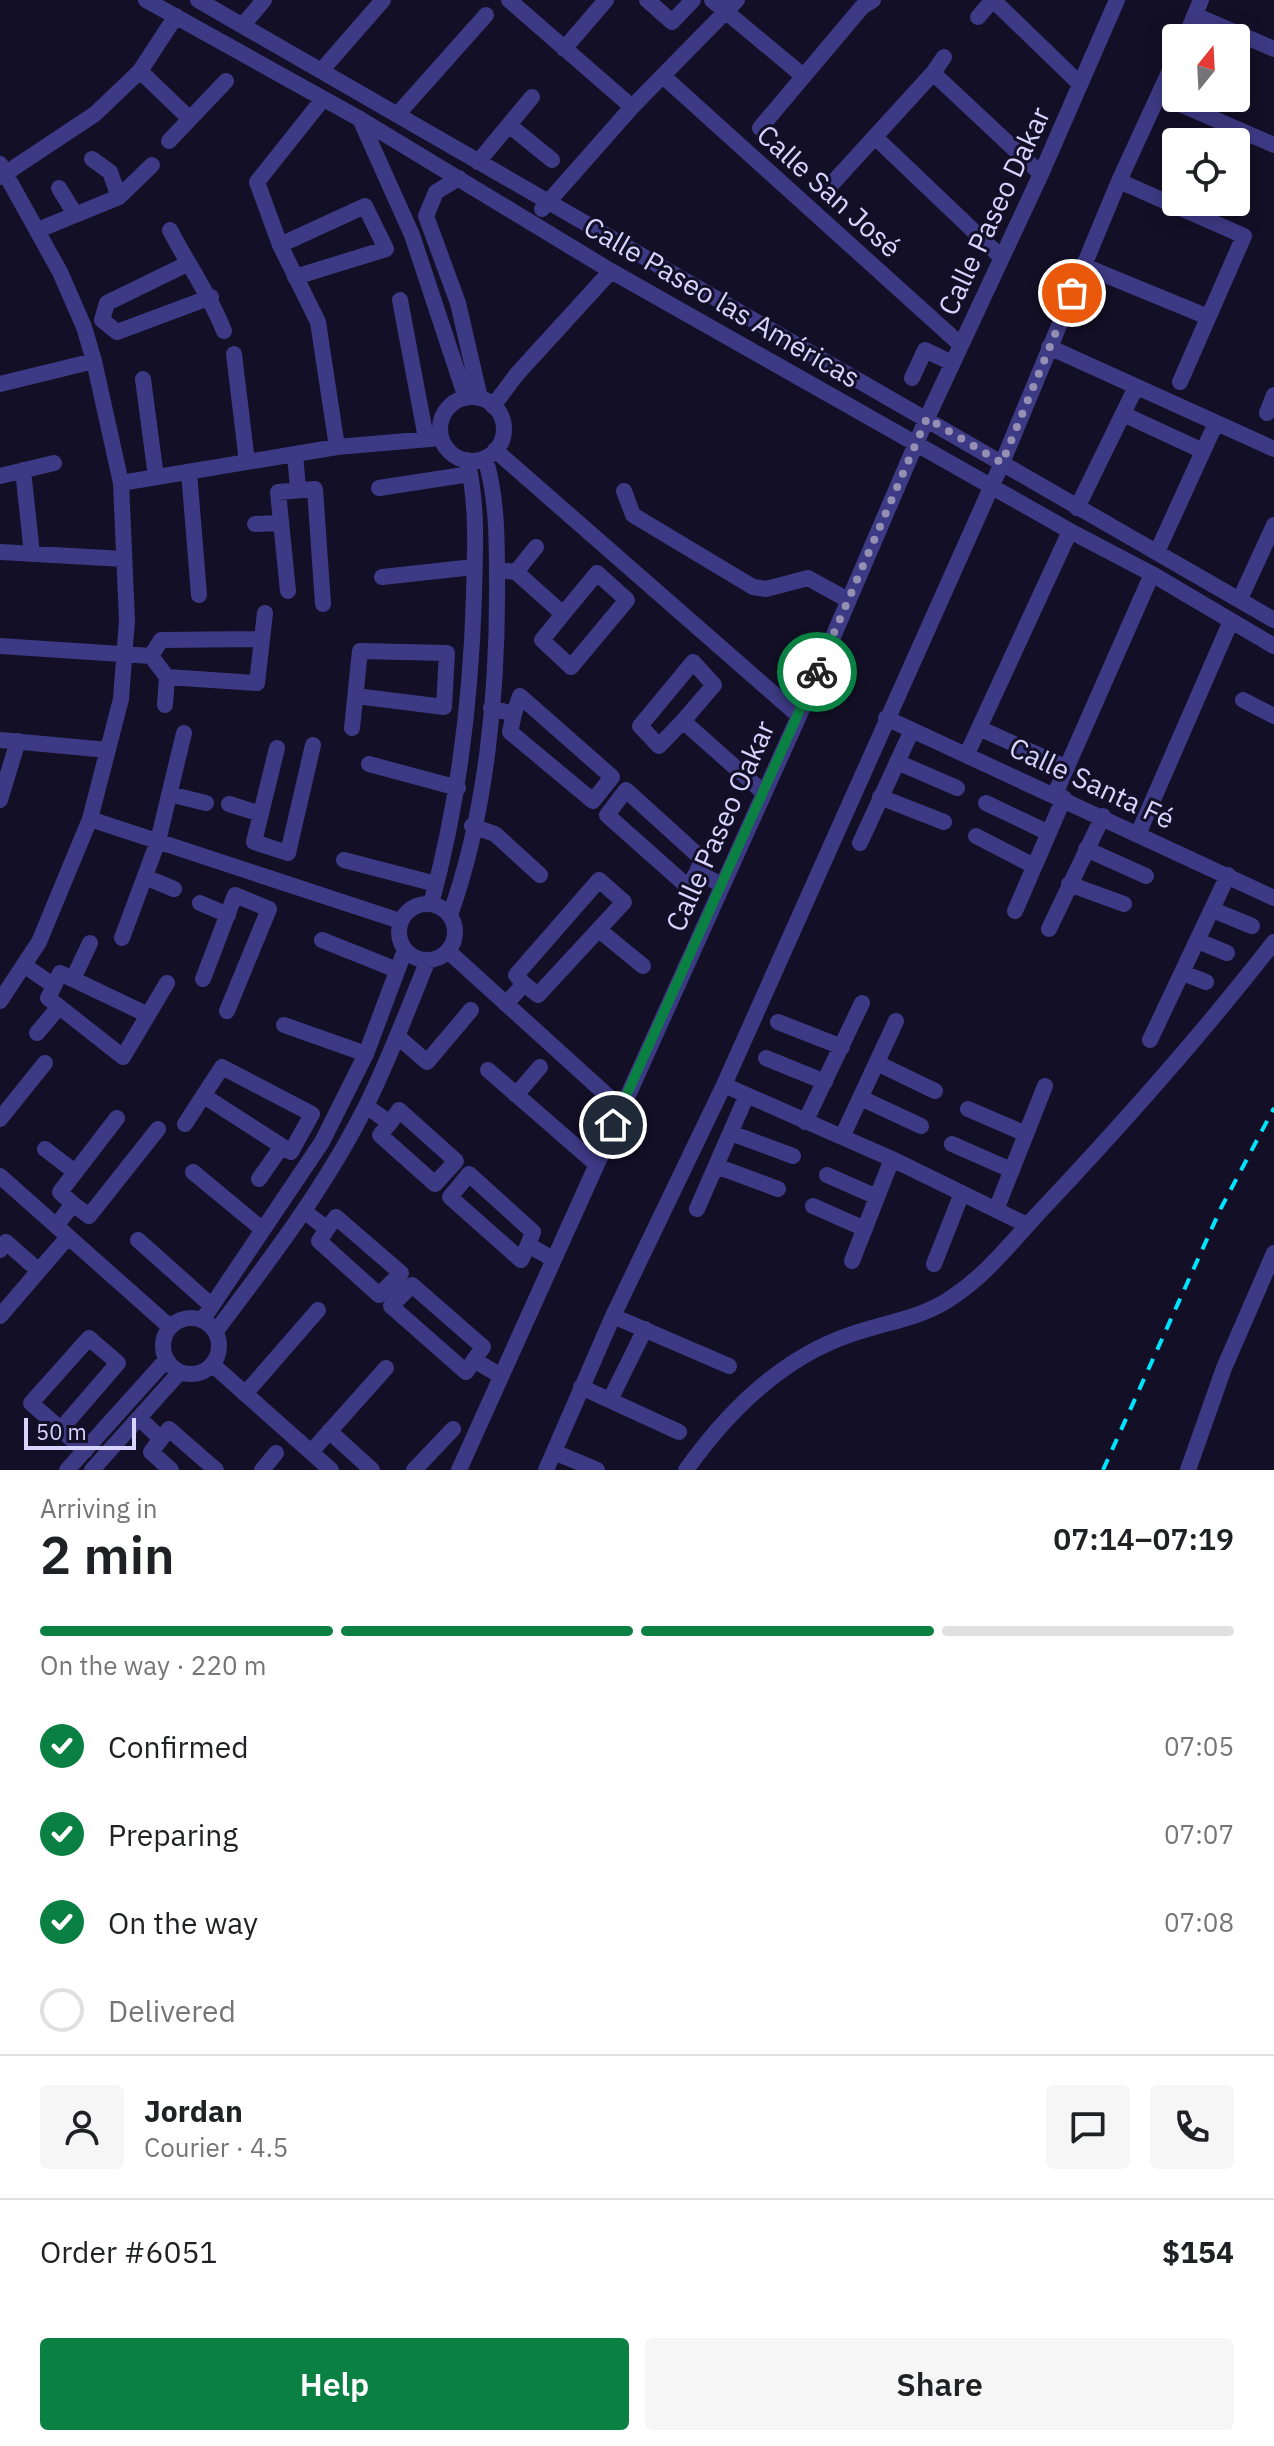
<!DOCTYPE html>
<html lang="en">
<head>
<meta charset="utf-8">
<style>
  body { margin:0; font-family:"IBM Plex Sans",sans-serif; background:#f6f6f6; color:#202124; height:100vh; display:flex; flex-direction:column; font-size:30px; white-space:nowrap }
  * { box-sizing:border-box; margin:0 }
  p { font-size:26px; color:#757577 }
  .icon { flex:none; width:44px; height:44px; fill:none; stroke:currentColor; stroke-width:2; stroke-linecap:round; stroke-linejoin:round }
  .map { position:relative; height:1470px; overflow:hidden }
  .details { display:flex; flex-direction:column; background:#fff; flex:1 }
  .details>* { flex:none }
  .needle { width:52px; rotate:18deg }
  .controls { position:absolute; left:1162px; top:24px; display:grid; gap:16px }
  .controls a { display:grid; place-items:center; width:88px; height:88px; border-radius:8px; background:#fff; box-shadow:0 4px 20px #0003; font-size:40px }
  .scale { position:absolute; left:24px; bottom:20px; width:112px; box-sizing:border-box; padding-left:8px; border:4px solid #d9d4ff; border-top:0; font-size:22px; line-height:28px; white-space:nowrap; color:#d9d4ff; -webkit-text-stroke:6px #130f26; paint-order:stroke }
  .pin { position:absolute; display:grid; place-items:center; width:68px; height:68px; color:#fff; margin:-34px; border:4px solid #fff; border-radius:50%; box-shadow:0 2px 8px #0007 }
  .courier { position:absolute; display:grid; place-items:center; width:80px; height:80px; margin:-40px; border:6px solid #0b8043; border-radius:50%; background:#fff; color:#222; box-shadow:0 2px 10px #0007 }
  .summary em { font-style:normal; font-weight:600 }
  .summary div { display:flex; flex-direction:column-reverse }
  .summary { display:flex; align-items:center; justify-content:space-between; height:136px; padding:0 40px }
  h1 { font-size:52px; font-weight:600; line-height:60px }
  .bar { display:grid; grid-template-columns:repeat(4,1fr); gap:12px 8px; align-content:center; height:96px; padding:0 40px }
  .bar i { height:10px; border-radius:6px; background:#e0e0e0 }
  .bar .on { background:#0b8043 }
  .bar p { grid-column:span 4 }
  .line { display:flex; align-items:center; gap:20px; padding:0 40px; border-top:2px solid #e0e0e0 }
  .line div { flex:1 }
  .round { display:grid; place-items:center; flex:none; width:84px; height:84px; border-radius:8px; background:#f6f6f6 }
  ol { padding:0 40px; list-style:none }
  li { display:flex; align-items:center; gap:24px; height:88px }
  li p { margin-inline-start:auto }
  li .icon { padding:8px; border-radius:50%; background:#0b8043; color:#fff; stroke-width:4 }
  li:last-child { color:#757577 }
  li i { width:44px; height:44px; border:4px solid #e0e0e0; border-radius:50% }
  .action { display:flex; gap:16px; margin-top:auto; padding:16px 40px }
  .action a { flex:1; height:92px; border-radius:8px; background:#0b8043; color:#fff; font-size:32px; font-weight:600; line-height:92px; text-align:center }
  .action a+a { background:#f6f6f6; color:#202124 }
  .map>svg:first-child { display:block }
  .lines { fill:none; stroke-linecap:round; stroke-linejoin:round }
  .minor { stroke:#3d3a85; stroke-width:16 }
  .rail { stroke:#00e5ff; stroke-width:4; stroke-dasharray:12 10; stroke-linecap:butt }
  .done { stroke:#948fb3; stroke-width:8; stroke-dasharray:0 14.4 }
  .route { stroke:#0b8043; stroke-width:10 }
  .labels { text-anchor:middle; stroke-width:6; stroke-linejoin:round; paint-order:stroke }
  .street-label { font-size:28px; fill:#d9d4ff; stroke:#130f26 }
</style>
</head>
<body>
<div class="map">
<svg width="1274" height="1470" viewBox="0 0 1274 1470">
  <rect width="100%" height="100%" fill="#130f26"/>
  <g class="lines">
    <path class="minor" d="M146,0L360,119L611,271L1070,531L1152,574L1274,646
      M198,0L1274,620
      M509,0L632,107
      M647,0L672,22L693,0
      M712,0L802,75
      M993,0L1080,84
      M1195,15L1274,49
      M978,17L993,0
      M243,25L264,0
      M1185,38L1201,0
      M564,49L606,0
      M140,71L190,119
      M321,71L383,0
      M933,73L1041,174
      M663,76L961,345
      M1159,95L1274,145
      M323,99L257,182L280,245L318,322L337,447
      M397,115L486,15
      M360,119L412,235L466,398
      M509,125L552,160
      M760,128L862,7L873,0
      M876,138L1001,257
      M169,141L226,81
      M92,159L110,172L119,197
      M478,162L532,97
      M0,164L60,272L84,327L94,361L121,483L127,620L121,699L90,819L39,942L0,1001
      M0,177L95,114L140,71L176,16
      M459,178L436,192L426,216L458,303L480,398
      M1119,181L1244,236L1180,382
      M829,187L933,73L944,57
      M59,188L75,214
      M542,209L632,107L737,0
      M38,230L119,197L152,165
      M170,230C188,265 210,295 224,331
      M280,245L365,206L386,249L295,277
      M1084,266L1208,317
      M400,300L426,438
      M102,320L117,332L211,297
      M102,320L107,303L187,264
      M1049,347L1274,449
      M234,354L247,462
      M912,378L925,350L952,363
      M143,379L156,477
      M0,384L94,361
      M440 429a32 32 0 1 1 64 0a32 32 0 1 1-64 0Z
      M493,406L517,374L611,271
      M1267,413L1274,395
      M1123,414L1203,451
      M495,450L799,716
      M295,454L298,489
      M23,470L32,554
      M189,472L199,595
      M0,476L54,463
      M121,483L337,447L441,438
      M379,488L470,474
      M624,491L633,515L753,587L766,589L808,578L848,600
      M1077,508L1136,387
      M255,524L280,523
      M0,552L124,559
      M1157,552L1216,423
      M497,570L516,572L563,614L597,573L627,600L571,667L542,640L563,614
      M516,572L536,547
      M382,577L474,567
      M288,591L278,492L315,489L323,604
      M1240,599L1274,525
      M0,646L151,656
      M151,656L161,640L261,639
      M151,656L167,677L165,705
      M167,677L257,683L265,613
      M1243,700L1274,716
      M491,708L514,714L520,696L612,777L593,801L510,732L514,714
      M886,718L1274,898
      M683,721L659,746L640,726L693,662L714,685L683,721L764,793
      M352,728L360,651L447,653L444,707L356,696
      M979,728L1067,768
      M0,740L108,750
      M277,748L254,842L288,853L313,745
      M967,754L1070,531
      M897,762L957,788
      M369,764L458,788
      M169,794L206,803
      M1055,794L1152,574
      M880,797L944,822
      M0,800L18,741
      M986,803L1049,833
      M229,804L261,814
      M90,819L400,921
      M472,826L495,834L540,875
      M1139,832L1231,621
      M976,836L1034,866
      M860,843L912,730
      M1086,849L1146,876
      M344,860L436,884
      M697,872L688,887L607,815L626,790L702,859L697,872L722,885
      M145,877L174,889
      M1069,884L1124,904
      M200,903L228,915
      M399 932a28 28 0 1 1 56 0a28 28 0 1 1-56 0Z
      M431,904C459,802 471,699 474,595C475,550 478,504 467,460
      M1213,910L1252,926
      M1015,911L1064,798
      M450,915C487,812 498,688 497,579C497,539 497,496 485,458
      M1049,929L1103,816
      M599,930L643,966
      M122,938L158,841L184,733
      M322,940L397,970
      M1198,941L1227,953
      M448,951L621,1108
      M24,965L54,986L60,973L148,1015
      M1183,973L1206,982
      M73,979L90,943
      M203,979L235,895L269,909L227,1011
      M54,986L48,998L123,1057L167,983
      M506,1004L524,984L516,975L599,880L624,902L538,995L524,984
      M778,1022L842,1047
      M284,1025L366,1054
      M37,1033L59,1007
      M397,1036L427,1062L471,1010
      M1150,1040L1228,875
      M766,1058L825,1082
      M877,1063L935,1091
      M488,1070L596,1164
      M724,1085L892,1159L1027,1225
      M516,1095L540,1067
      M861,1098L921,1126
      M366,1106L390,1123L399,1110L456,1161L435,1184L380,1135L390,1123
      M968,1109L1026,1134
      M0,1119L45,1063
      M805,1122L862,1003
      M185,1124L222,1067L312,1114L291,1152L204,1096
      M731,1133L793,1156
      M842,1137L896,1021
      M952,1144L1011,1170
      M45,1149L75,1172
      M716,1166L778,1189
      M193,1172L263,1230
      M827,1175L877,1197
      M0,1176L170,1327
      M259,1179L282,1146
      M73,1204L60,1192L117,1118
      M813,1206L865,1229
      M697,1209L746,1097
      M996,1210L1045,1086
      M304,1211L327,1229L336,1217L401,1273L379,1295L319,1241L327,1229
      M56,1226L73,1204L89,1216L158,1129
      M138,1240L212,1306
      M528,1245L521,1260L450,1197L469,1174L533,1232L528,1245L553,1259
      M0,1250L6,1242L39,1271
      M852,1261L892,1159
      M934,1264L962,1193
      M0,1316L68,1237
      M613,1316L729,1366
      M163 1346a28 28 0 1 1 56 0a28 28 0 1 1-56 0Z
      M203,1319L322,1142L366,1054L405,950
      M216,1331C269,1261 323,1190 363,1112C388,1063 407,1011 428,960
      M474,1360L483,1347L412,1285L391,1306L466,1372L474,1360L501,1376
      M213,1365L331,1470
      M581,1387L679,1432
      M245,1394L318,1310
      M610,1400L645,1329
      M139,1418L161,1439L169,1429L216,1470
      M61,1429L118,1363L89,1338L31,1403L85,1451
      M329,1431L372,1470
      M161,1439L151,1452L171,1470
      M311,1452L386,1368
      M554,1452L597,1470
      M67,1470L166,1360
      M92,1470L180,1372
      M262,1470L276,1453
      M414,1470L453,1429
      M459,1470L799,716L927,418L1041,174L1117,0
      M546,1470L613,1316L724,1085L1002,463L1119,181L1176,57
      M686,1470C728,1411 783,1357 852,1334C886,1322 924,1318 954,1296C991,1271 1017,1235 1048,1203C1127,1119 1203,1033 1274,942
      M1188,1470L1224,1368L1274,1253"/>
    <path class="rail" d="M1103,1470L1221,1208L1274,1108"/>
  </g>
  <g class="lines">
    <path class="done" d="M817,672L927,418L1002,463L1072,293"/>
    <path class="route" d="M613,1125L817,672"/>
  </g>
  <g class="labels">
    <g class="street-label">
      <text transform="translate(829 191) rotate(42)" y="10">Calle San José</text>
      <text transform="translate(994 211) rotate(-65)" y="10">Calle Paseo Dakar</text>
      <text transform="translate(722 302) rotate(30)" y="10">Calle Paseo las Américas</text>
      <text transform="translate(1092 783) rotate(25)" y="10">Calle Santa Fé</text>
      <text transform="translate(720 826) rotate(-66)" y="10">Calle Paseo Oakar</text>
    </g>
  </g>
</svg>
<div class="controls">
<a><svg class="needle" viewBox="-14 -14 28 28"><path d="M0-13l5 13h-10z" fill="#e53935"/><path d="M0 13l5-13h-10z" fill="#757577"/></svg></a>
<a><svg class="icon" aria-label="locate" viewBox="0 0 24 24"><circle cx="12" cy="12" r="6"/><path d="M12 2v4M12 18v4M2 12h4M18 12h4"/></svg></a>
</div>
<div class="scale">50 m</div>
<div class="pin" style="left:1072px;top:293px;background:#ea580c"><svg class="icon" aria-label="bag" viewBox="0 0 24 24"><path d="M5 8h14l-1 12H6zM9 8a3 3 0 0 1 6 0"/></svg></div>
<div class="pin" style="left:613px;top:1125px;background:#1f2937"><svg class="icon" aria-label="home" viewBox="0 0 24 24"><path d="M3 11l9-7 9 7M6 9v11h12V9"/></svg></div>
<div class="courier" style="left:817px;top:672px"><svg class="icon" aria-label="bike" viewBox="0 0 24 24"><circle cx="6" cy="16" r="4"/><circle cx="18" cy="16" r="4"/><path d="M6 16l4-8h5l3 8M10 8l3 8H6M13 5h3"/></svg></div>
</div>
<section class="details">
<div class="summary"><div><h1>2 min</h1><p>Arriving in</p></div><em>07:14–07:19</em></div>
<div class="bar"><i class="on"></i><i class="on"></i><i class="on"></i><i></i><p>On the way · 220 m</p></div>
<ol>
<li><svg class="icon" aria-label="check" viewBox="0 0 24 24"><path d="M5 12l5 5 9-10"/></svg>Confirmed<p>07:05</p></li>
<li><svg class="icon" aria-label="check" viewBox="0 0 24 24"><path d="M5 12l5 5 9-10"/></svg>Preparing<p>07:07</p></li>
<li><svg class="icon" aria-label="check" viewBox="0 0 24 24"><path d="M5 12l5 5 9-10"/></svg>On the way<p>07:08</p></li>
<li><i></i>Delivered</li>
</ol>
<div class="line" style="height:144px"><a class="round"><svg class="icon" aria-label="person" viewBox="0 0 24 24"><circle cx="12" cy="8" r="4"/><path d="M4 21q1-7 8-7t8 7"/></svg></a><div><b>Jordan</b><p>Courier · 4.5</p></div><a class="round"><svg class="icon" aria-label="chat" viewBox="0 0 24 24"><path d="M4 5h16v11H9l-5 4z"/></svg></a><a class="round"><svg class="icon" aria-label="phone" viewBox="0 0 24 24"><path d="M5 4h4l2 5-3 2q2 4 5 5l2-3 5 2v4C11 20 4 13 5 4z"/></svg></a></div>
<div class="line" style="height:104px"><div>Order #6051</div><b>$154</b></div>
<div class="action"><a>Help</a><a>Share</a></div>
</section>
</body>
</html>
